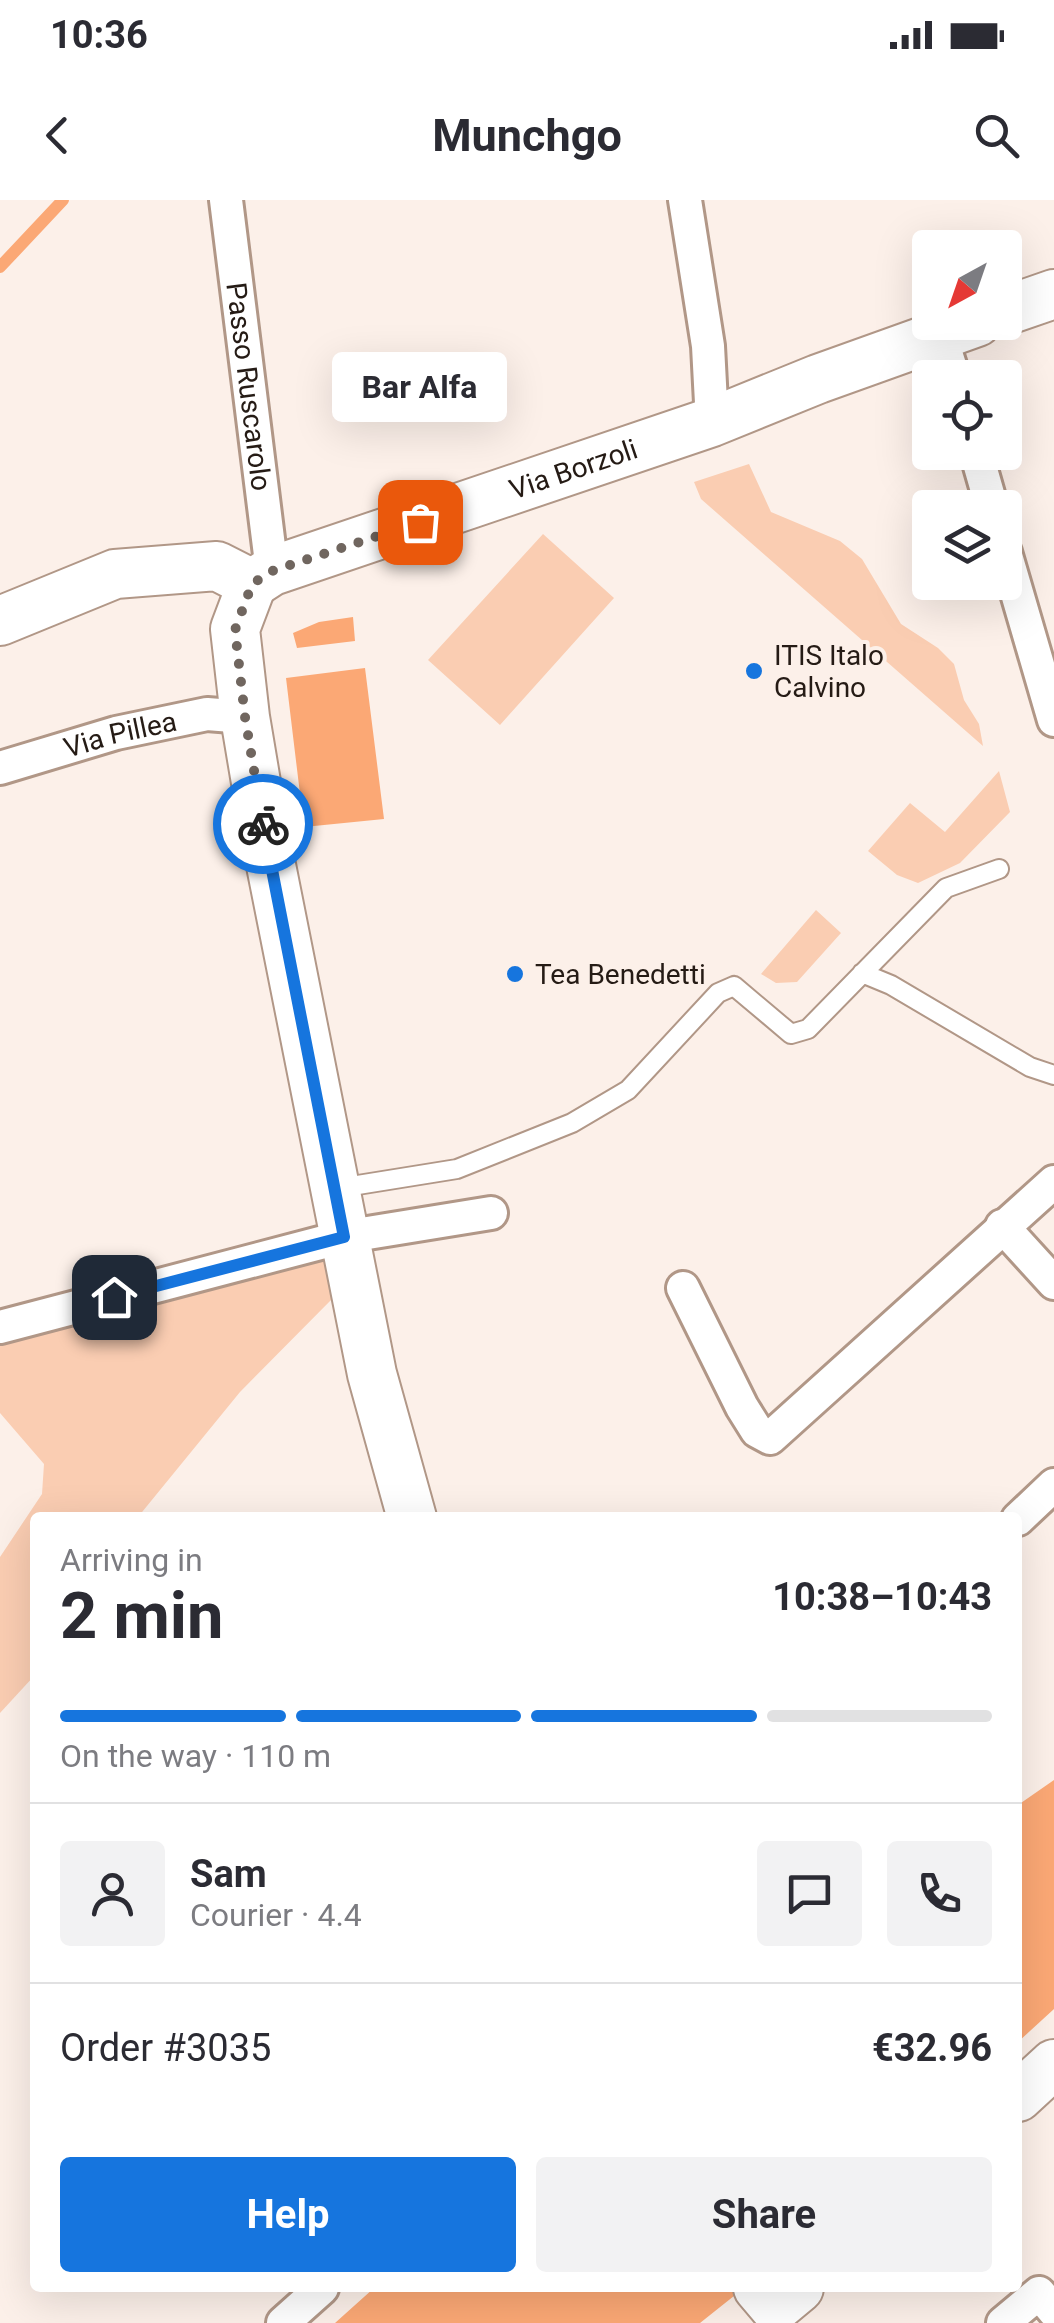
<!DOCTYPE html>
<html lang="en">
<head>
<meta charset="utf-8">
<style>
  body { margin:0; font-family:Roboto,sans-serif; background:#f2f2f3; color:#2b2b33; height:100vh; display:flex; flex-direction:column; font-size:38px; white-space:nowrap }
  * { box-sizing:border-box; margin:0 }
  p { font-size:32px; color:#7c7c81 }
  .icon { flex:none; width:55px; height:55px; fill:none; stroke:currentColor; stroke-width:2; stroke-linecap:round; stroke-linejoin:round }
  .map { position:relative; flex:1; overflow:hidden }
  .sheet { position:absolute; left:30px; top:1312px; width:992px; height:780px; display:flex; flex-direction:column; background:#fff; border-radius:10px; box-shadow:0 10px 40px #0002 }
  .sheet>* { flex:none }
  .needle { width:65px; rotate:220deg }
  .controls { position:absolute; left:912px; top:30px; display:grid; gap:20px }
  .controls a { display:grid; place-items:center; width:110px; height:110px; border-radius:10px; background:#fff; box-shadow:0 10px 40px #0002; font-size:50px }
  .pin { position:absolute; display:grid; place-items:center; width:85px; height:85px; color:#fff; margin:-42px; border-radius:20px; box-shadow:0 5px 15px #0006 }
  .courier { position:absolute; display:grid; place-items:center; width:100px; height:100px; margin:-50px; border:8px solid #1675de; border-radius:50%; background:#fff; color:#222; box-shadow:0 2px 12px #0007 }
  .bubble { position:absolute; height:70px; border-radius:10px; background:#fff; box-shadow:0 10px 40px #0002; font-size:32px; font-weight:700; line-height:70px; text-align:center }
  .head em { font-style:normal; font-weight:700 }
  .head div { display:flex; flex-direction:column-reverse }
  .head { display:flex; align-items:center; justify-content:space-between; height:170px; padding:0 30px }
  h1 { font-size:65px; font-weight:700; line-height:75px }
  .bar { display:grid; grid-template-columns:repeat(4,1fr); gap:15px 10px; align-content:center; height:120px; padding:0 30px }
  .bar i { height:12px; border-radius:8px; background:#e1e1e2 }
  .bar .selected { background:#1675de }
  .bar p { grid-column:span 4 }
  .line { display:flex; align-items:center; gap:25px; padding:0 30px; border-top:2px solid #e1e1e2 }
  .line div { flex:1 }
  .round { display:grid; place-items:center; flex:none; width:105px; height:105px; border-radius:10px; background:#f2f2f3 }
  .action { display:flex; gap:20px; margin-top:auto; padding:20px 30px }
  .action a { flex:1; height:115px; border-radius:10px; background:#1675de; color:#fff; font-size:40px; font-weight:700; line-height:115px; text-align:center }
  .action a+a { background:#f2f2f3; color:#2b2b33 }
  .status { display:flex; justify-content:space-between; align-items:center; height:70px; padding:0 50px; background:#fff; direction:ltr }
  .status svg { height:28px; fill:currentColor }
  header { display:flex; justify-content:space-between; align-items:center; height:130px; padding:0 30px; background:#fff; font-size:45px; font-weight:700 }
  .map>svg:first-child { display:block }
  .green { fill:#facdb2 }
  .water { fill:#fba875 }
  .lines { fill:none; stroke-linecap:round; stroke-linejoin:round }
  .stream { stroke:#fba875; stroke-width:12 }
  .service-casing { stroke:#b19787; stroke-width:22 }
  .minor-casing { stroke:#b19787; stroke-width:38 }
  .secondary-casing { stroke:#b19787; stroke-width:52 }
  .service { stroke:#fff; stroke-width:18 }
  .minor { stroke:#fff; stroke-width:32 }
  .secondary { stroke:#fff; stroke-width:48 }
  .done { stroke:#70665f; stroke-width:10; stroke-dasharray:0 18 }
  .route { stroke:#1675de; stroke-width:12 }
  .poi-dot { fill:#1675de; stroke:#fcf0e9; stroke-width:4 }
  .labels { text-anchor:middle; stroke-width:8; stroke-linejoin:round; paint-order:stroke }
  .street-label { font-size:28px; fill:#251b15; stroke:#fcf0e9 }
  .poi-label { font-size:28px; fill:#251b15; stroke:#fcf0e9; text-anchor:start }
</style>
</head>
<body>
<div class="status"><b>10:36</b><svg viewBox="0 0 49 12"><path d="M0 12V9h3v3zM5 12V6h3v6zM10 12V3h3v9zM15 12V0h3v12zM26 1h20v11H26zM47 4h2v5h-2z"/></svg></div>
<header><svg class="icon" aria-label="back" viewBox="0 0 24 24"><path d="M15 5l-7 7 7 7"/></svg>Munchgo<svg class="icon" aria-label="search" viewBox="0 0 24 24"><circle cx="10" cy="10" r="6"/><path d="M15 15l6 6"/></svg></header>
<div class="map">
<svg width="1054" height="2123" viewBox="0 0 1054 2123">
  <rect width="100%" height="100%" fill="#fcf0e9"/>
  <path class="green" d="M749,264L771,312L840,341L862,359L901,424L938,448L954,464L964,500L979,524L983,546L701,299L694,282Z
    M543,334L614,398L500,525L428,460Z
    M999,571L1010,612L960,663L918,683L897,675L868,651L910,603L945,632Z
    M816,710L841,733L797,782L776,783L761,774Z
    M325,1055L334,1097L240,1192L138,1317L35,1318V1475L0,1513V1357L42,1294L44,1264L0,1213V1141Z"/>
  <path class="water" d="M353,417L355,441L297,448L293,433L319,422Z
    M365,468L384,619L304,627L286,478Z
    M1054,1580V1809L1018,1842V1605Z
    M374,2088H744L700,2123H335Z"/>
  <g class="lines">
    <path class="stream" d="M0,67L63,0"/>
    <defs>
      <path id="service" d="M862,773L891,785L1030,867L1054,875
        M339,988L457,969L572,923L628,890L718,793L734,786L791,834L808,829L946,688L999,669"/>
      <g id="minor">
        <path id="s1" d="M226,0L272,371"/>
        <path d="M685,0L708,146L712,222"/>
        <path d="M941,137L954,178"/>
        <path d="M976,252L992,308"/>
        <path d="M1005,352L1054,520"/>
        <path id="s2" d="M0,568L116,533L207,514L245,517"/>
        <path d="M1002,1026L1054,1083"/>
        <path d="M683,1088L742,1207L757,1231L770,1238L1054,982"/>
        <path d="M0,1127L343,1037L491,1013"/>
        <path d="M1018,1319L1054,1285"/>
        <path d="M283,2123L322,2088"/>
        <path d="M1003,2123L1039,2093L1054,2111"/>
      </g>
      <g id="secondary">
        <path d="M1005,111L1054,94"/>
        <path d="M252,384L235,429L245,517L264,630L372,1174L412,1318"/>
        <path id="s3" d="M252,384L272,371L712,222L818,179L977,122"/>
        <path d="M0,421L115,374L217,366L252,384"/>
        <path d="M1018,1897L1054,1864"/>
        <path d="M758,2088L775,2108L799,2088"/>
      </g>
    </defs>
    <use href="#service" class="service-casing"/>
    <use href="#minor" class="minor-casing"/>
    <use href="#secondary" class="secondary-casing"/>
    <use href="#service" class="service"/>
    <use href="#minor" class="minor"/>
    <use href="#secondary" class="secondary"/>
  </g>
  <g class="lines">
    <path class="done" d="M263,624L245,517L235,430L252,384L272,371L420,322"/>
    <path class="route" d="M114,1097L344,1037L263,624"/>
  </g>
  <g class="poi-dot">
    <circle cx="754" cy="471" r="10"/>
    <circle cx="515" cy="774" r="10"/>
  </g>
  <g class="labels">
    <g class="street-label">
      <text dy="10" stroke="none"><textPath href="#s1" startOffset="188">Passo Ruscarolo</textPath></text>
      <text dy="10" stroke="none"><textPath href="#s3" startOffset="342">Via Borzoli</textPath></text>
      <text dy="10" stroke="none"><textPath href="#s2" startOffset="125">Via Pillea</textPath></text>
    </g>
    <g class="poi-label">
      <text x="774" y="465">ITIS Italo<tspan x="774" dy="32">Calvino</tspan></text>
      <text x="535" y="784">Tea Benedetti</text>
    </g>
  </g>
</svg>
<div class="controls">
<a><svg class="needle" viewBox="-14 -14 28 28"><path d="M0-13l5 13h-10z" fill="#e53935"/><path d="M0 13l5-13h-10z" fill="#7c7c81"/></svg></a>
<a><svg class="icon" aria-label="locate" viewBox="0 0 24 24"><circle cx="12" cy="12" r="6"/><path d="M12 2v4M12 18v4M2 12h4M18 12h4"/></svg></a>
<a><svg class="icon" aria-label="layers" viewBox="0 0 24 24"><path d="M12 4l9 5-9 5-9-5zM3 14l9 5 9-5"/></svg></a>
</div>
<div class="pin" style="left:420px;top:322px;background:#ea580c"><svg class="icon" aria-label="bag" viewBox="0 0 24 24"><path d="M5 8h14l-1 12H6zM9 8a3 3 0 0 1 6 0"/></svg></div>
<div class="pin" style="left:114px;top:1097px;background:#1f2937"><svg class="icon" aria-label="home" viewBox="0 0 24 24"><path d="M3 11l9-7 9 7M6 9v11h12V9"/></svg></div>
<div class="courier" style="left:263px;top:624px"><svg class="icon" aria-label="bike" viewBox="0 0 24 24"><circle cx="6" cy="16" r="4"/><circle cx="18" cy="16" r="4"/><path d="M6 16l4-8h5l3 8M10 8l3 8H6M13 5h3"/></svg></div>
<div class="bubble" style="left:332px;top:152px;width:175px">Bar Alfa</div>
<section class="sheet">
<div class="head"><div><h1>2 min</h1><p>Arriving in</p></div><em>10:38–10:43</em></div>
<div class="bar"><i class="selected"></i><i class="selected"></i><i class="selected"></i><i></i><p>On the way · 110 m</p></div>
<div class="line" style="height:180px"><a class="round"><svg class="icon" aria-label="person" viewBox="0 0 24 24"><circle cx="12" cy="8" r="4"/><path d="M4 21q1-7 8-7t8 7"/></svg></a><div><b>Sam</b><p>Courier · 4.4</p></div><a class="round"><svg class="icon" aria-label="chat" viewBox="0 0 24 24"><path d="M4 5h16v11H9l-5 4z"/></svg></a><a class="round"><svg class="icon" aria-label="phone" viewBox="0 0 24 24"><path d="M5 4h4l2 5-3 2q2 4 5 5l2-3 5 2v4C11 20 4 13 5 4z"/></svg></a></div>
<div class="line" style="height:130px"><div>Order #3035</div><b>€32.96</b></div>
<div class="action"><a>Help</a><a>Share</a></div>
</section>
</div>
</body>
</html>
